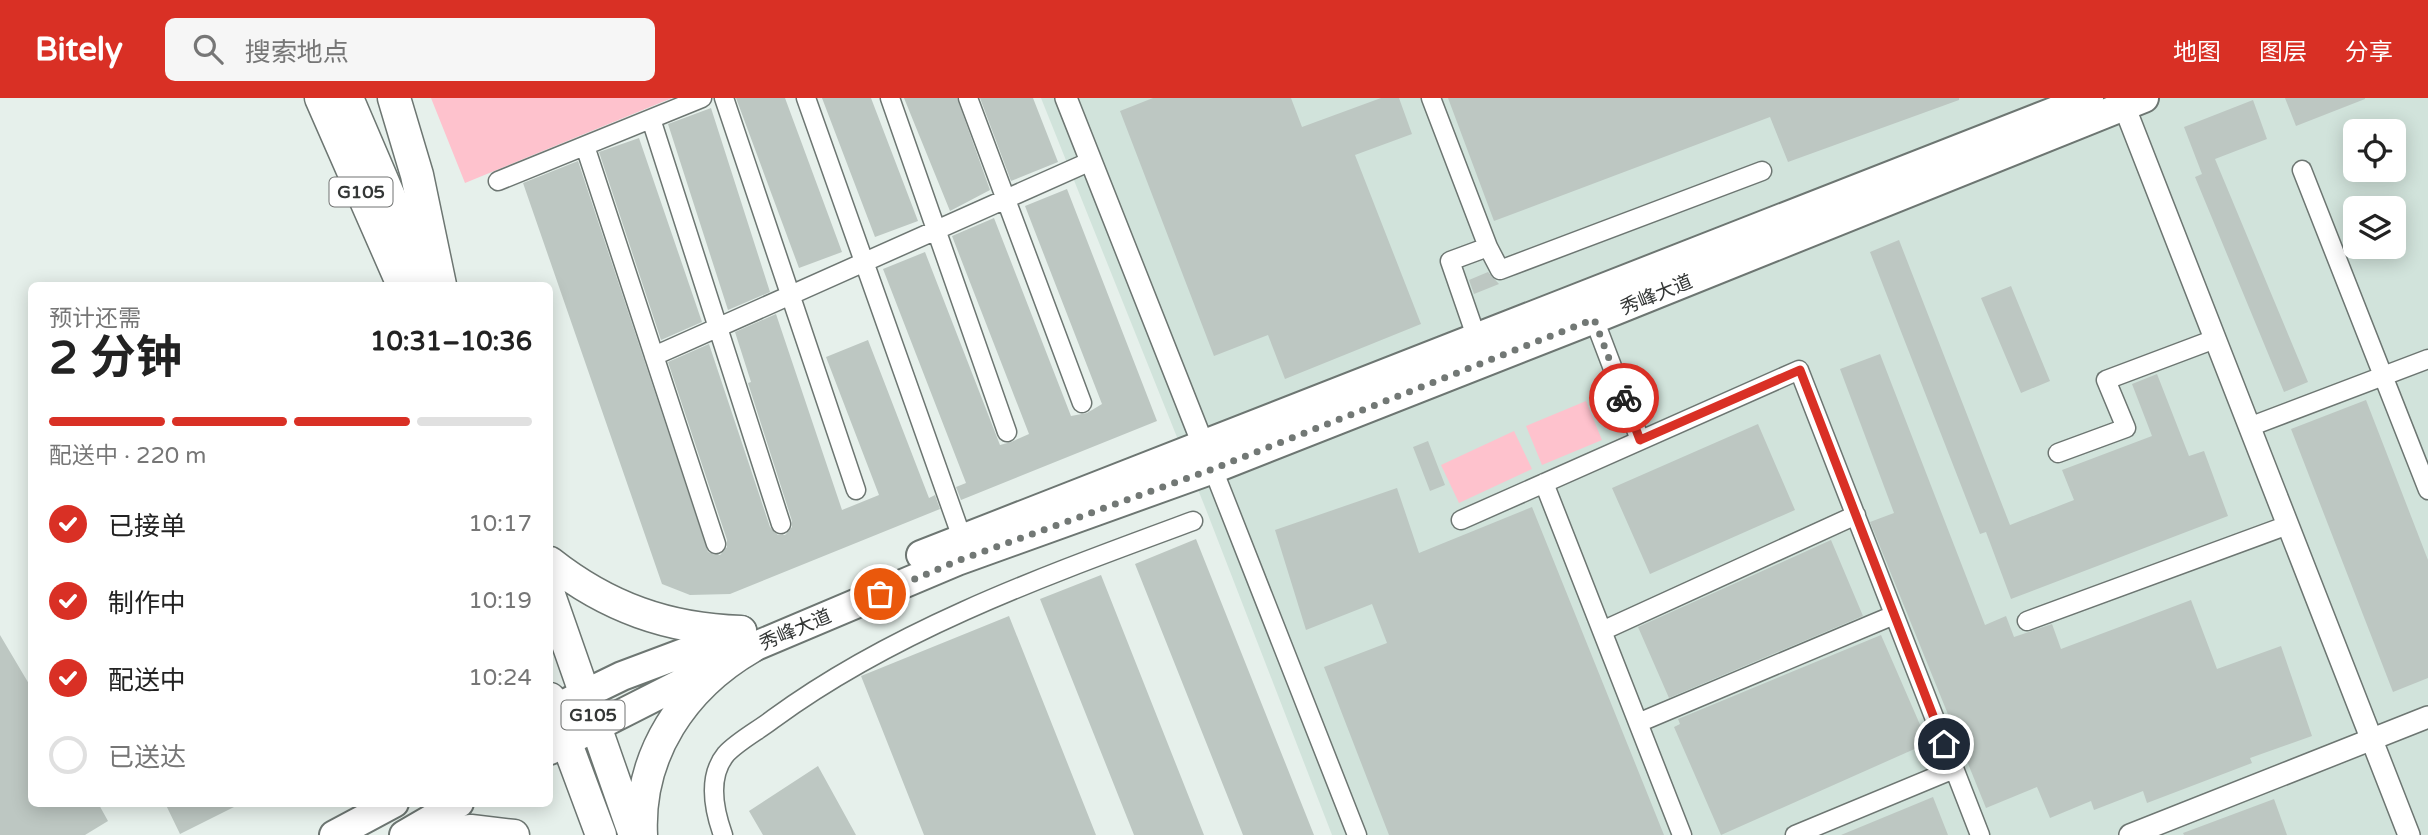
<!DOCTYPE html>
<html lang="zh">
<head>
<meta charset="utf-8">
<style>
  body { margin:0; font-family:"Varela Round","Noto Sans SC",sans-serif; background:#f6f6f6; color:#222; height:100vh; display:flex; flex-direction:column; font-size:26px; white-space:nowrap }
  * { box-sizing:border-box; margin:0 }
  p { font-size:23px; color:#767676 }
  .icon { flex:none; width:38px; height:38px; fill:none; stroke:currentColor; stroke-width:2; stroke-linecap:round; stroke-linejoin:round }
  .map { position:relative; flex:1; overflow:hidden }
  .details { position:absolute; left:28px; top:184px; width:525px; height:525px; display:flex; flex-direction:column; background:#fff; border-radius:10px; box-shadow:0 4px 18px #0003 }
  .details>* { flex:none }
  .buttons { position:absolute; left:2343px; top:21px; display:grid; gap:14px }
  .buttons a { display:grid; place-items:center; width:63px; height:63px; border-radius:10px; background:#fff; box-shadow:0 4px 18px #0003; font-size:35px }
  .pin { position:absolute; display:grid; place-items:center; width:60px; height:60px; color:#fff; margin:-30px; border:4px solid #fff; border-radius:50%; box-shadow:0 2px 7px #0007 }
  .courier { position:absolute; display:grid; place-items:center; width:70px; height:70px; margin:-35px; border:5px solid #d93025; border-radius:50%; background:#fff; color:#222; box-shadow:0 2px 9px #0007 }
  .summary em { font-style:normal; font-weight:700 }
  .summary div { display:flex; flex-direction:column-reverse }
  .summary { display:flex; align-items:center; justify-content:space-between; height:119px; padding:0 21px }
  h1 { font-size:46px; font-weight:700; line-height:52px }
  .bar { display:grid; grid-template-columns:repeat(4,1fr); gap:10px 7px; align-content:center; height:84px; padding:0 21px }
  .bar i { height:9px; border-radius:5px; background:#e0e0e0 }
  .bar .current { background:#d93025 }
  .bar p { grid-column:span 4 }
  ol { padding:0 21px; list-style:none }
  li { display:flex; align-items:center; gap:21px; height:77px }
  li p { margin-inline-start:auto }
  li .icon { padding:7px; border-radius:50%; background:#d93025; color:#fff; stroke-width:4 }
  li:last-child { color:#767676 }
  li i { width:38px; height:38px; border:4px solid #e0e0e0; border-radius:50% }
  header { display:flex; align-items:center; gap:42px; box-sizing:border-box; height:98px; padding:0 35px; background:#d93025; color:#fff }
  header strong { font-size:33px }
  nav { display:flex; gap:38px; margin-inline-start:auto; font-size:24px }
  .search { width:490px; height:63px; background:#f6f6f6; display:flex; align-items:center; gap:18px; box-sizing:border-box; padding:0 24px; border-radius:10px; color:#767676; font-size:26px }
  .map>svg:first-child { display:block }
  .built { fill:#d1e3db; fill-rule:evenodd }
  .green { fill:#fec2cd }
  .building { fill:#bdc7c2 }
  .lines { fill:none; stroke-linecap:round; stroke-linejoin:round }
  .minor-casing { stroke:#6d7672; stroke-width:21 }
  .tertiary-casing { stroke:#6d7672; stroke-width:24 }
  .primary-casing { stroke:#6d7672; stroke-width:32 }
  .trunk-casing { stroke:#6d7672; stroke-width:33 }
  .motorway-casing { stroke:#6d7672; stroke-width:35 }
  .minor { stroke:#fff; stroke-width:18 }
  .tertiary { stroke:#fff; stroke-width:21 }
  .primary { stroke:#fff; stroke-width:28 }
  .trunk { stroke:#fff; stroke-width:30 }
  .motorway { stroke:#fff; stroke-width:32 }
  .done { stroke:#727875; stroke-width:7; stroke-dasharray:0 12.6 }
  .route { stroke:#d93025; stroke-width:9 }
  .labels { text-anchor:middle; stroke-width:5; stroke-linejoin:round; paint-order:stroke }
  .shield { fill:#fff; stroke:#717372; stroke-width:2 }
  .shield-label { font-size:18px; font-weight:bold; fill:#343736 }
  .street-label { font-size:19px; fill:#343736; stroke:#fff }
</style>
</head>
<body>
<header>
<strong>Bitely</strong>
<div class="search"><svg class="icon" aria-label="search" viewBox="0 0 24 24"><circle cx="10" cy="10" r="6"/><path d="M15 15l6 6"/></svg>搜索地点</div>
<nav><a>地图</a><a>图层</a><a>分享</a></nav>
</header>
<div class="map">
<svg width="2428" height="737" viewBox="0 0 2428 737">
  <rect width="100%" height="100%" fill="#e6f0eb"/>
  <path class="built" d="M1041,0H2428V737H1332L1205,409ZM2356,33H2394V72H2356ZM2356,110H2394V149H2356Z"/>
  <path class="green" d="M431,0H672L465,85Z
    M1586,303L1602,342L1542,367L1526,328Z
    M1514,333L1532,371L1459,405L1441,367Z"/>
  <path class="building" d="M736,0H785L842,154L799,170Z
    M822,0H871L918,123L875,139Z
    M904,0H957L990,92L950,113Z
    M980,0H1033L1058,64L1011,83Z
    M1153,0H1291L1302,29L1381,0H1399L1412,36L1355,57L1421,226L1285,281L1268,237L1214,258L1120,13Z
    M1448,0H1959V2L1788,64L1770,19L1494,123Z
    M2285,0H2365V1L2296,28Z
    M2253,2L2267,41L2215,61L2308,284L2284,294L2195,79L2202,76L2184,29Z
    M711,10L770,194L728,212L668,26Z
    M639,40L702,224L661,242L599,54Z
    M578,63L708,454L720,457L727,449V442L668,264L709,246L770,429L778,437H785L792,429V423L748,285L751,284L735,234L776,216L842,412L879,397L826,259L868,242L929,400L935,397L940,411L730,496L690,497L662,486L523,85Z
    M1067,91L1157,323L961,402L956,389L966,385L883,171L925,154L1000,347L1011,344L1029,336L952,138L994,120L1071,318L1087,315L1102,306L1025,108Z
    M1899,142L2010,427L2074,402L2062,372L2152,338L2132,286L2157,276L2189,358L2204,353L2228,418L2011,501L1986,434L1980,436L1870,154Z
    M1488,174L1499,186L1474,196L1469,182Z
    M2011,188L2050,283L2021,295L1981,200Z
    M1880,256L1985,527L2006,518L2014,539L2052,526L2061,551L2191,502L2217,571L2281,548L2312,638L2250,660L2252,665L2147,705L2143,693L2094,712L2091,703L2050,720L2037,689L1986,710L1870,424L1894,415L1840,271Z
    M2366,302L2428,462V580L2393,594L2291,331Z
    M1758,326L1795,412L1650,476L1612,390Z
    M1428,343L1445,387L1430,393L1413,349Z
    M1397,390L1419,455L1532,409L1664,737H1389L1324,569L1387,545L1372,506L1306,532L1275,432Z
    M1196,441L1314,737H1243L1135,466Z
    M1831,442L1863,518L1669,600L1638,529Z
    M1101,477L1204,737H1134L1040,501Z
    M1009,518L1096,737H924L861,578Z
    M0,537L32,591V705H98L108,723L85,737H0Z
    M1881,537L1928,645L1721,737L1674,629L1680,626L1678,621Z
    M818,668L856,737H763L749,713Z
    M1933,699L1948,737H1841Z
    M2274,701L2287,737H2184L2183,735Z
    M165,705H242L180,736Z"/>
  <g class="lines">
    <defs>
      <path id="minor" d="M724,0L856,392
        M806,0L962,440
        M890,0L1007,334
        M968,0L1082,305
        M1431,0L1488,149L1450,163L1477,241
        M651,21L781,426
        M585,48L716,446
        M2302,72L2428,392
        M498,83L702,0
        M1488,149L1500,172L1762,73
        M1594,221L1640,342
        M654,258L1091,63
        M2249,329L2428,261
        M2058,355L2126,330L2106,282L2215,241
        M1213,371L1357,737
        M1544,385L1682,737
        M1461,422L1799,272L1980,737
        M2027,523L2288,427
        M1602,533L1856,417
        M1638,625L1894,517
        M723,737C714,712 707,679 726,656C738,643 759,632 773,621C897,530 1050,476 1193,423
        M1795,737L1954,671"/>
      <path id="tertiary" d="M1066,0L1208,359
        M2121,0L2409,737
        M2130,737L2428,619"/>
      <path id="primary" d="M921,457L2089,0
        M550,613L622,578L742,533
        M550,652L751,550L957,463L1213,371L1594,221L2144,0
        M334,737L394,705
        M404,737L459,705"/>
      <path id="trunk" d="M320,0L402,187
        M348,0L428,187
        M550,464C607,509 668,531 741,533
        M550,497L634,737
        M550,600L601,737
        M422,737L471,732L514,737
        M642,737C638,656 684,589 751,550"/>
      <path id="motorway" d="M394,0L417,77L440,187"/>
    </defs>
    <use href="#minor" class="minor-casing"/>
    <use href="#tertiary" class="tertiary-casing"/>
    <use href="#primary" class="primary-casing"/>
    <use href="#trunk" class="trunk-casing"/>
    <use href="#motorway" class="motorway-casing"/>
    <use href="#minor" class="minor"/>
    <use href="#tertiary" class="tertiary"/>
    <use href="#primary" class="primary"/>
    <use href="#trunk" class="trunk"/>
    <use href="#motorway" class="motorway"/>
  </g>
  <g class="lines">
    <path class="done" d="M880,496L957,463L1213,371L1594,221L1624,300"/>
    <path class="route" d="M1624,300L1640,342L1800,272L1944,646"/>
  </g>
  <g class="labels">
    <g class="shield">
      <rect x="329.5" y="79.5" width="63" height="29" rx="5"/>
      <rect x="561.5" y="602.5" width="63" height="29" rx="5"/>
    </g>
    <g class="shield-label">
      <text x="361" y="100">G105</text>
      <text x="593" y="623">G105</text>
    </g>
    <g class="street-label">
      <text transform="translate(1656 196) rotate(-22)" y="7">秀峰大道</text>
      <text transform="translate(795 531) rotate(-23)" y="7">秀峰大道</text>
    </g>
  </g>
</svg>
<div class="buttons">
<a><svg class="icon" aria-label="locate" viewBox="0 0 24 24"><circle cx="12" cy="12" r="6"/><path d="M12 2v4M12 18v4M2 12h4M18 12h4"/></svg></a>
<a><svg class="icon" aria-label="layers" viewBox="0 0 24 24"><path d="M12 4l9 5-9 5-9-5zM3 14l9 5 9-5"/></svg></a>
</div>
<div class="pin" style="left:880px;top:496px;background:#ea580c"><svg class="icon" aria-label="bag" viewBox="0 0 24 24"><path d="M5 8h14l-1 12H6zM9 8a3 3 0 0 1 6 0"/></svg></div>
<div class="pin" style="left:1944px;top:646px;background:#1f2937"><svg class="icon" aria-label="home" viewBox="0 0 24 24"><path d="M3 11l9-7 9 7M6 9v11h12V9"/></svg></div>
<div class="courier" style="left:1624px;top:300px"><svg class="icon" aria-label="bike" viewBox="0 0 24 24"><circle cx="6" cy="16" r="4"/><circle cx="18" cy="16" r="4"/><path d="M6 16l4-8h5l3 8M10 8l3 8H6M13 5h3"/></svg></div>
<section class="details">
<div class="summary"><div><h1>2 分钟</h1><p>预计还需</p></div><em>10:31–10:36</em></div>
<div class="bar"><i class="current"></i><i class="current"></i><i class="current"></i><i></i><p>配送中 · 220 m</p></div>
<ol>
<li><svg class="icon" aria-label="check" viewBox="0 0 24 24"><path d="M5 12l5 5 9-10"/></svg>已接单<p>10:17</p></li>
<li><svg class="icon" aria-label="check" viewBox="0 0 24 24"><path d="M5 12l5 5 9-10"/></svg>制作中<p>10:19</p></li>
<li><svg class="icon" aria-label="check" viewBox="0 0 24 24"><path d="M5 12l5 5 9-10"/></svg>配送中<p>10:24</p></li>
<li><i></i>已送达</li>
</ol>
</section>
</div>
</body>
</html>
